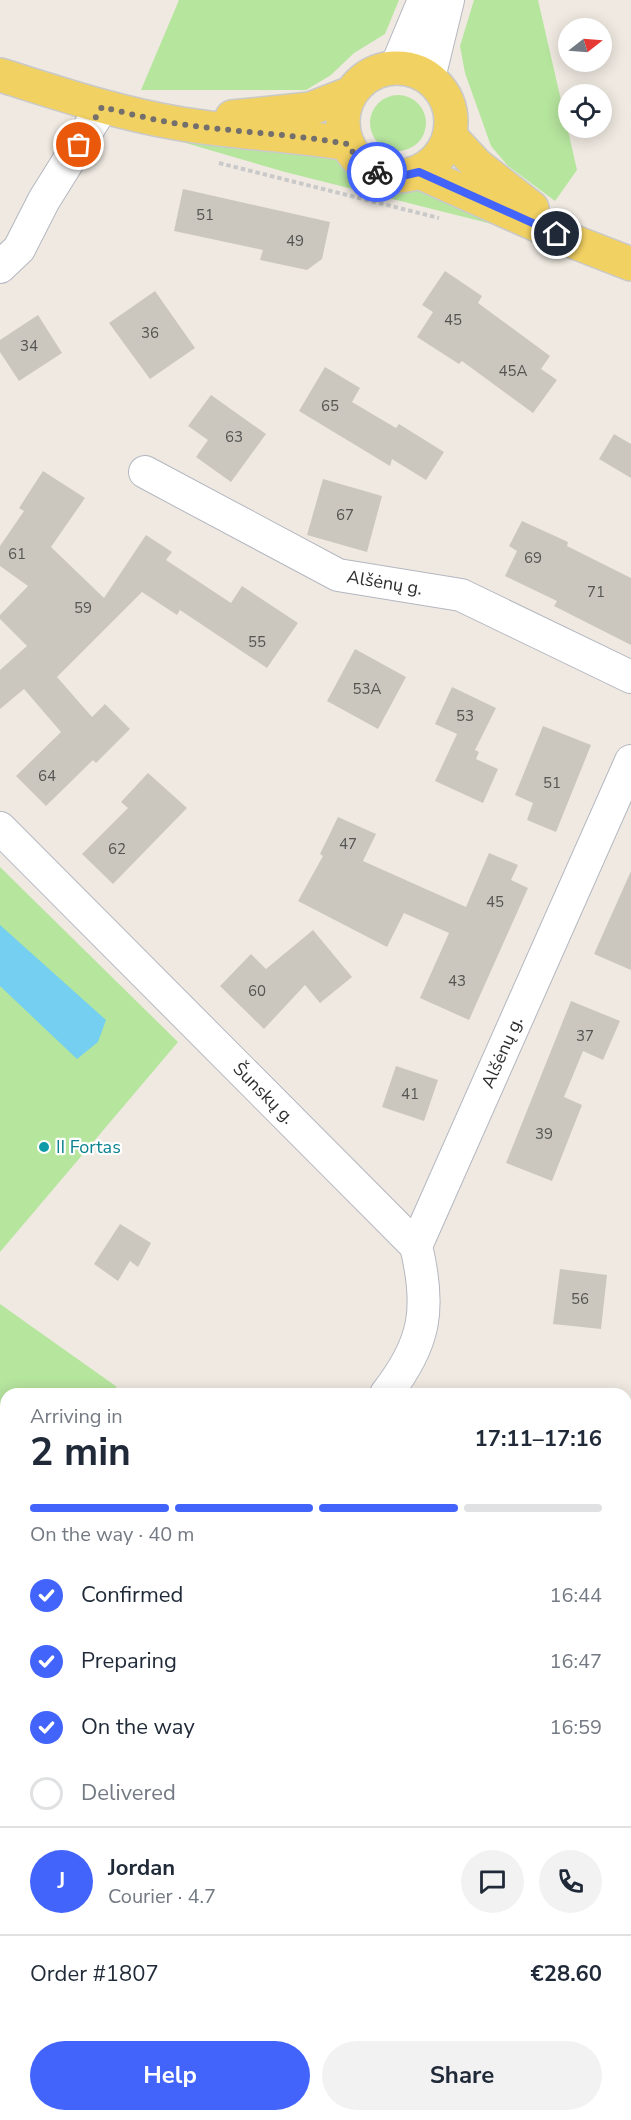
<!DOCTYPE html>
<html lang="en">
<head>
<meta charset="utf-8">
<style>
  body { margin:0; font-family:"Nunito Sans",sans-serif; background:#f2f2f3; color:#1f2937; height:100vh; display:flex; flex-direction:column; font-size:22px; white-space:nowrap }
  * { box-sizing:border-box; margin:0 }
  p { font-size:20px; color:#747a83 }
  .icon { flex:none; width:33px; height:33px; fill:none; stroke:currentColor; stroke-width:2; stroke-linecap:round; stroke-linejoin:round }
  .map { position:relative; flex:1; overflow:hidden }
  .panel { position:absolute; left:0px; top:1388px; width:632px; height:734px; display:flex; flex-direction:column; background:#fff; border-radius:18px 18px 0 0; box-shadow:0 3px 15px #0003 }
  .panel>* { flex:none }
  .needle { width:39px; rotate:73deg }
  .tools { position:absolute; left:558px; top:18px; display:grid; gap:12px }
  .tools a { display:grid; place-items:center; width:54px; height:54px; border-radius:50%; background:#fff; box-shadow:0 3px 15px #0003; font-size:30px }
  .pin { position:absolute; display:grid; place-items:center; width:51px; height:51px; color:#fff; margin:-26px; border:3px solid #fff; border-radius:50%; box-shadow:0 2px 6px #0007 }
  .courier { position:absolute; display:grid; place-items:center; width:60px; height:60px; margin:-30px; border:4px solid #4264fb; border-radius:50%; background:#fff; color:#222; box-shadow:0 2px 8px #0007 }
  .overview em { font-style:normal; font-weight:700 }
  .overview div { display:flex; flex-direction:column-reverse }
  .overview { display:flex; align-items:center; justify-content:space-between; height:102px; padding:0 30px }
  h1 { font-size:39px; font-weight:700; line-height:45px }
  .bar { display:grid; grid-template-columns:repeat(4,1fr); gap:9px 6px; align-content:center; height:72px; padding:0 30px }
  .bar i { height:8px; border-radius:4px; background:#e0e1e3 }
  .bar .current { background:#4264fb }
  .bar p { grid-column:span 4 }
  .line { display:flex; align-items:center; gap:15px; padding:0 30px; border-top:2px solid #e0e1e3 }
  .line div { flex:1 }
  .round { display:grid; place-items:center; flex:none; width:63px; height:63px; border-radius:32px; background:#f2f2f3 }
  ol { padding:0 30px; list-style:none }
  li { display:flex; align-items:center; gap:18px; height:66px }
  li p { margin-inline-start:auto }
  li .icon { padding:6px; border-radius:50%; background:#4264fb; color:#fff; stroke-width:4 }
  li:last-child { color:#747a83 }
  li i { width:33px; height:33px; border:3px solid #e0e1e3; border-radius:50% }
  .cta { display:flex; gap:12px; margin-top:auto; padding:12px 30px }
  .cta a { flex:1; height:69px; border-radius:36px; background:#4264fb; color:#fff; font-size:24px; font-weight:700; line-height:69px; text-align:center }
  .cta a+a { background:#f2f2f3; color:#1f2937 }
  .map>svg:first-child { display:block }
  .green { fill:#b6e59e }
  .water { fill:#75cff0 }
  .building { fill:#cbc7bf }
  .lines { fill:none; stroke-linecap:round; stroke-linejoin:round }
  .minor-casing { stroke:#b4b7c1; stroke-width:34 }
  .major-casing { stroke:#c9c9c9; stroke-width:36 }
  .path { stroke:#c9c9c9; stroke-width:4; stroke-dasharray:4.5 3; stroke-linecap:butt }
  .minor { stroke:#fff; stroke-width:32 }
  .major { stroke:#f2d163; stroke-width:33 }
  .done { stroke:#726f6d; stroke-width:6; stroke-dasharray:0 10.8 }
  .route { stroke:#4264fb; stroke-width:8 }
  .culture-dot { fill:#0f9aa8; stroke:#fff; stroke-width:2 }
  .labels { text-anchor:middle; stroke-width:4.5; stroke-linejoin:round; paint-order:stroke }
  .number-label { font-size:15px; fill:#555452 }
  .street-label { font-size:18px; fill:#2e2e2e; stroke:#fff }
  .culture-label { font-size:18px; fill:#0d838f; stroke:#fff; text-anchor:start }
</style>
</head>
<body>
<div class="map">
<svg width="631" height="2120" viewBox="0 0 631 2120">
  <rect width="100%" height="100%" fill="#efe9e1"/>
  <path class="green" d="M179,0H399L385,34L354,53L331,75L306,90H141Z
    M474,0H538L577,170L555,201L508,166L491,146L465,73L460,46Z
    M370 123a28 28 0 1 1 56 0a28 28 0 1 1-56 0Z
    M172,139L225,147H291L325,152L341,162L363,183L383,192L435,188L500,226L285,172Z
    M0,867L178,1042L0,1252Z
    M0,1304L117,1387L110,1393L6,1394V1488L0,1494Z"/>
  <path class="water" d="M0,925L106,1020L98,1042L77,1059L0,986Z"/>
  <path class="building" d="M183,189L330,222L322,259L307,270L260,260L263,250L174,231Z
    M445,271L482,296L478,303L550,356L541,369L557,380L533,413L462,361L459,364L417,337L433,312L422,305Z
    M155,291L195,348L150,379L109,323Z
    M38,315L62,353L19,381L0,352V340Z
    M325,367L360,388L352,402L396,428L399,424L444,452L426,480L392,459L390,466L299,411Z
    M211,395L266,434L231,482L196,457L208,440L188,426Z
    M614,434L631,444V478L599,459Z
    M43,471L85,498L51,547L104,598L146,535L172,552L166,560L231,603L242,586L298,623L267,668L180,610L177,615L142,592L57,677L92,717L105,704L130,729L96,763L93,760L46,806L16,776L61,732L24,689L0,709V670L27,646L0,619V615L28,586L0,566V546L24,511L19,508Z
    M323,479L382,496L367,552L307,535Z
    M522,521L568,542L567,546L631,578V645L554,606L557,601L505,576L517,551L509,546Z
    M355,649L406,677L378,729L327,701Z
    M452,687L496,708L475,750L479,752L476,759L498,769L483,803L435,781L457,734L435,724Z
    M543,726L591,745L556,832L527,820L533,803L515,795Z
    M148,773L187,808L113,884L82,854L128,808L121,802Z
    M338,817L376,834L363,861L466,907L489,853L518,865L511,880L528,888L469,1020L420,998L449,933L404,913L387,947L298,901L323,856L320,854Z
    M631,871V970L594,954Z
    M313,930L352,977L320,1003L305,985L264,1029L220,986L251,954L266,969Z
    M571,1001L620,1021L603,1060L583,1051L564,1097L582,1105L552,1181L506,1163Z
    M396,1066L438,1080L424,1121L382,1107Z
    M120,1224L151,1243L138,1267L130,1261L118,1281L94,1264Z
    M560,1269L607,1275L601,1329L553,1324Z"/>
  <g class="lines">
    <defs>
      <g id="minor">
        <path d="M396,67L424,0"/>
        <path d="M429,78L448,0"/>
        <path d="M0,267L19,249L44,200L102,107"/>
        <path id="s1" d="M145,472L338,575L461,595L631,677"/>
        <path id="s2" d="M0,828L416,1246C431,1308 426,1343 386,1394"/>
        <path id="s3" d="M416,1246L631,761"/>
        <path d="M0,1809L6,1802"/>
        <path d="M0,2017L6,2020"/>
        <path d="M189,2115L199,2120"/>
        <path d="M413,2120L414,2115"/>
      </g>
      <path id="major" d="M343 122a54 54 0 1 1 108 0a54 54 0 1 1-108 0Z
        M0,75C58,93 116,113 176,123C233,133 291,134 348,144
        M232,117L310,109L351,93
        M450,136L477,165L532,208
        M419,172L577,243L631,264"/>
    </defs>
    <use href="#minor" class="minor-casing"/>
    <use href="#major" class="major-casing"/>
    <path class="path" d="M219,163L439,218"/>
    <use href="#minor" class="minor"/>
    <use href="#major" class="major"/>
  </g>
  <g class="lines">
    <path class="done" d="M79,145L102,107C127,113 153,120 179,124C235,132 292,134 348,144L357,159L377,172"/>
    <path class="route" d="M377,172L402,176L419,172L557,234"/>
  </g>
  <circle class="culture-dot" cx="44" cy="1147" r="6"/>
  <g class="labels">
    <g class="number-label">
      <text x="205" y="220">51</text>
      <text x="295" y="246">49</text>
      <text x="453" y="325">45</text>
      <text x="150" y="338">36</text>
      <text x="29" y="351">34</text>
      <text x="513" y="376">45A</text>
      <text x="330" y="411">65</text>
      <text x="234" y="442">63</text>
      <text x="345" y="520">67</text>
      <text x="17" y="559">61</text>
      <text x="533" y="563">69</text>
      <text x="596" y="597">71</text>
      <text x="83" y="613">59</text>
      <text x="257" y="647">55</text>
      <text x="367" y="694">53A</text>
      <text x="465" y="721">53</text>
      <text x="47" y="781">64</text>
      <text x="552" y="788">51</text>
      <text x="348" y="849">47</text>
      <text x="117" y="854">62</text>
      <text x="495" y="907">45</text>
      <text x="457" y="986">43</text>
      <text x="257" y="996">60</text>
      <text x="585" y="1041">37</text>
      <text x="410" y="1099">41</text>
      <text x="544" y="1139">39</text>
      <text x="580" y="1304">56</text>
    </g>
    <g class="street-label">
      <text dy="6" stroke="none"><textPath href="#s1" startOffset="266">Alšėnų g.</textPath></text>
      <text dy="6" stroke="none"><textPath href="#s3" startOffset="212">Alšėnų g.</textPath></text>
      <text dy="6" stroke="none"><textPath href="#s2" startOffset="374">Šunskų g.</textPath></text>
    </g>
    <g class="culture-label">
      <text x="56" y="1153">II Fortas</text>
    </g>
  </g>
</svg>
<div class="tools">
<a><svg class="needle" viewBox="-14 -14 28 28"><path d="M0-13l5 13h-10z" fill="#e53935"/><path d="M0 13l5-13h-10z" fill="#747a83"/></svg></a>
<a><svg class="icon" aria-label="locate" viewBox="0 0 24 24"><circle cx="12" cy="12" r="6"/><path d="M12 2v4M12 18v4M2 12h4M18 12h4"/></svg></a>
</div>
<div class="pin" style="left:79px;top:145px;background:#ea580c"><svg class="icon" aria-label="bag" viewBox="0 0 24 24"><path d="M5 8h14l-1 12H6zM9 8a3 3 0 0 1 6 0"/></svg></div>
<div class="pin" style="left:557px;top:234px;background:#1f2937"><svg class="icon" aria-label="home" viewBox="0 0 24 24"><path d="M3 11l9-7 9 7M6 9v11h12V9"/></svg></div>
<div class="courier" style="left:377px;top:172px"><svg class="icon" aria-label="bike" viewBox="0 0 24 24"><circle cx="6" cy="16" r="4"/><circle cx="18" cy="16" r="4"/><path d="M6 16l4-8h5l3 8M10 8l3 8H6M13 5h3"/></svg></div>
<section class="panel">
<div class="overview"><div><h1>2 min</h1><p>Arriving in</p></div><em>17:11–17:16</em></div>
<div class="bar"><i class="current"></i><i class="current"></i><i class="current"></i><i></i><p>On the way · 40 m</p></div>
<ol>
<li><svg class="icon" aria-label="check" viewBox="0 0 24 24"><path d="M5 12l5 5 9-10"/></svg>Confirmed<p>16:44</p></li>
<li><svg class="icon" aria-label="check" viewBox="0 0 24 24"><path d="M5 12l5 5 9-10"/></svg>Preparing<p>16:47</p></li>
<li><svg class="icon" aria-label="check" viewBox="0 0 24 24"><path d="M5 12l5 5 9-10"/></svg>On the way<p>16:59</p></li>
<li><i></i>Delivered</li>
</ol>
<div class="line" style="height:108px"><b class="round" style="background:#4264fb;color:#fff">J</b><div><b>Jordan</b><p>Courier · 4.7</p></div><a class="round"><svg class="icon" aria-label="chat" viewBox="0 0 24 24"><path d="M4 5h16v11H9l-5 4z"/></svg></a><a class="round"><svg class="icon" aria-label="phone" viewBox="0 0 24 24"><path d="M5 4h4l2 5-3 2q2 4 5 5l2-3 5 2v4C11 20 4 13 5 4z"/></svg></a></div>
<div class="line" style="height:78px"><div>Order #1807</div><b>€28.60</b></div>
<div class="cta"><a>Help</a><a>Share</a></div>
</section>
</div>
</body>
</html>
